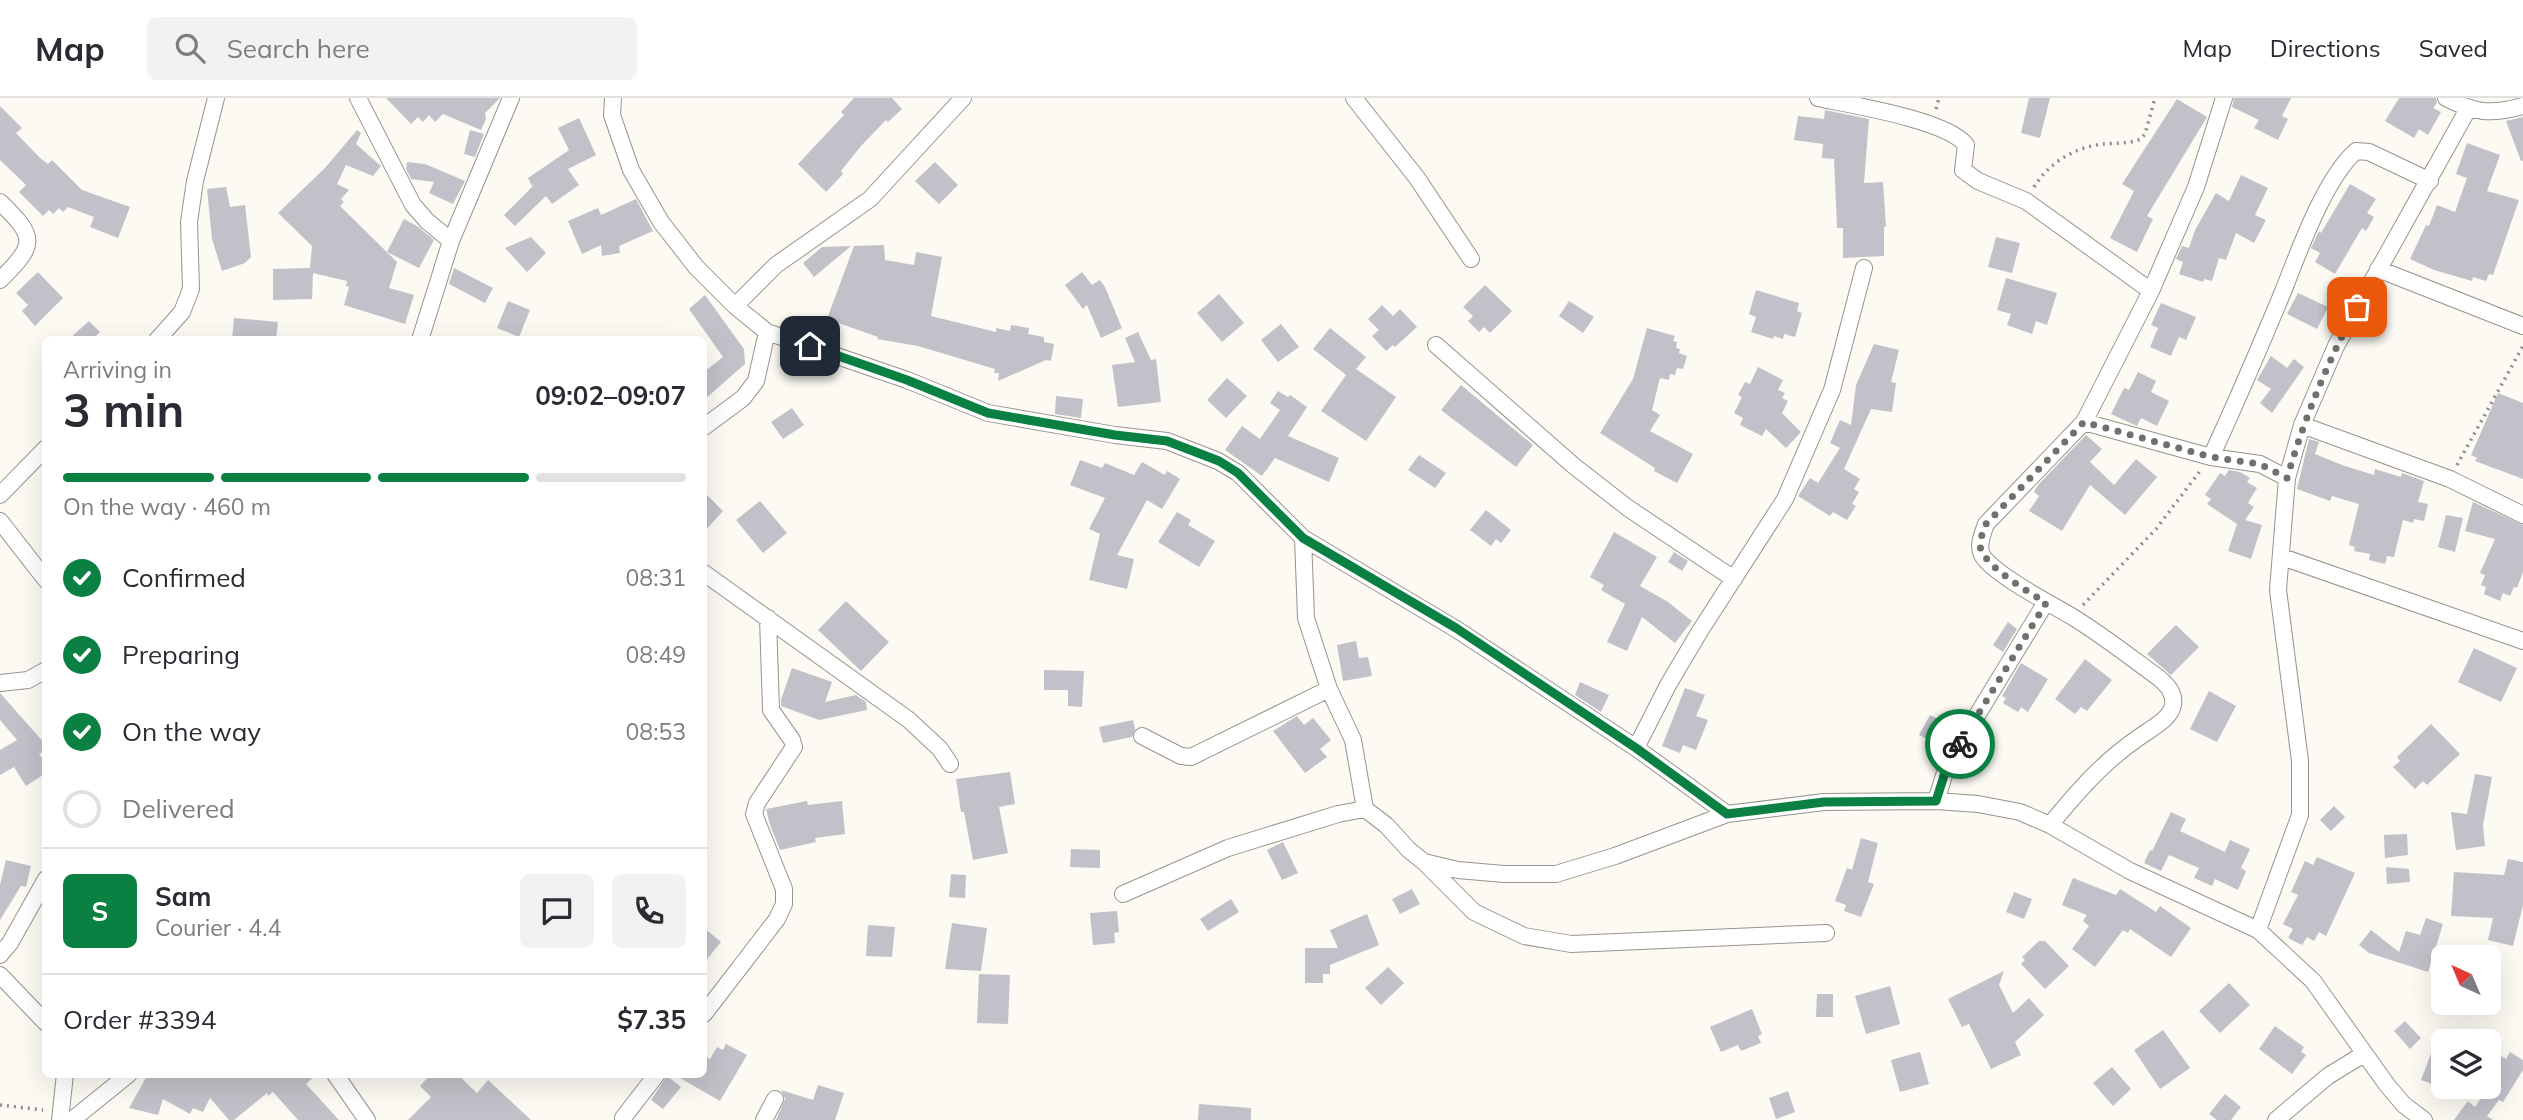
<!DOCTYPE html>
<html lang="en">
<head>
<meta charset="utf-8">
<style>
  body { margin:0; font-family:Mulish,sans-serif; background:#f2f2f3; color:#2b2b33; height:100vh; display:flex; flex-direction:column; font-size:26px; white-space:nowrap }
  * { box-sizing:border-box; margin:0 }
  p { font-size:23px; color:#7c7c81 }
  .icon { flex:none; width:38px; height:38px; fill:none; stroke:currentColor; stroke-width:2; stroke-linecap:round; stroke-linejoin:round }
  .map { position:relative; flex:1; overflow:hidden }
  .panel { position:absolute; left:42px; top:238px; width:665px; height:742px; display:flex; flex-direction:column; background:#fff; border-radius:10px; box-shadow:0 7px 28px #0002 }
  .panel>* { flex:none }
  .needle { width:46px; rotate:316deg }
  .fabs { position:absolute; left:2431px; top:847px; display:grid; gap:14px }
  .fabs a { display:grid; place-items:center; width:70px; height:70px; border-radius:10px; background:#fff; box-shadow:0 7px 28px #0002; font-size:35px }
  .pin { position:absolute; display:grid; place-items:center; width:60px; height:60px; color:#fff; margin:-30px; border-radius:14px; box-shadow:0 4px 10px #0006 }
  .courier { position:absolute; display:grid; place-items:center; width:70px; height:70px; margin:-35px; border:5px solid #0b8043; border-radius:50%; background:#fff; color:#222; box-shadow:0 2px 9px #0007 }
  .head em { font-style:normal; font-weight:700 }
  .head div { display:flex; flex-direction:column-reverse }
  .head { display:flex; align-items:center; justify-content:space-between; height:119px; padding:0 21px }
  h1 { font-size:46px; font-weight:700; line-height:52px }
  .bar { display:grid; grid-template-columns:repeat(4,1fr); gap:10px 7px; align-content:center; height:84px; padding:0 21px }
  .bar i { height:9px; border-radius:5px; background:#e1e1e2 }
  .bar .current { background:#0b8043 }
  .bar p { grid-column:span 4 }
  .line { display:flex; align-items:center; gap:18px; padding:0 21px; border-top:2px solid #e1e1e2 }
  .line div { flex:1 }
  .round { display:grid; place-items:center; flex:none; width:74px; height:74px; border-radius:10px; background:#f2f2f3 }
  ol { padding:0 21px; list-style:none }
  li { display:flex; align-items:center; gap:21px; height:77px }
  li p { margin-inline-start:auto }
  li .icon { padding:7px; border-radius:50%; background:#0b8043; color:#fff; stroke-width:4 }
  li:last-child { color:#7c7c81 }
  li i { width:38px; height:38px; border:4px solid #e1e1e2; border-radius:50% }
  header { display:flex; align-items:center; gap:42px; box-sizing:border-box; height:98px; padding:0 35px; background:#fff; border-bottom:2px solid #e1e1e2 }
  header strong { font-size:33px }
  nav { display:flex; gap:38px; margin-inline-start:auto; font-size:24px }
  .search { width:490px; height:63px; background:#f2f2f3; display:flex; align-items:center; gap:18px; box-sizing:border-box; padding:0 24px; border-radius:10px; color:#7c7c81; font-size:26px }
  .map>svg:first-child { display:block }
  .building { fill:#c1c2c9 }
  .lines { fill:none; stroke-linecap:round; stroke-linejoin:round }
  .minor-casing { stroke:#96948d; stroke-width:18 }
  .path { stroke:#8c8b87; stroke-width:3.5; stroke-dasharray:2 5; stroke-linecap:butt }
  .minor { stroke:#fff; stroke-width:16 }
  .done { stroke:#71706c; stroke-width:7; stroke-dasharray:0 12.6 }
  .route { stroke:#0b8043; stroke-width:9 }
</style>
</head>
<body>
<header>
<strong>Map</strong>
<div class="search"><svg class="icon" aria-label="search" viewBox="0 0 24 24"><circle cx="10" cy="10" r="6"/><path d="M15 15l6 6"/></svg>Search here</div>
<nav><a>Map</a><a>Directions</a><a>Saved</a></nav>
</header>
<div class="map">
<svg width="2523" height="1022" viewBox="0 0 2523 1022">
  <rect width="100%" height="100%" fill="#fcfaf3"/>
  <path class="building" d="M386,0H500L485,15L486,21L481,32L443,16L435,24L429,17L423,24L418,19L411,26Z
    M854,0H892L902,11L888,24L886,22L861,48L841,73L843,76L826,94L798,66L844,17L841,14Z
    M2029,0H2050L2040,40L2021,35Z
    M2234,0H2291L2282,18L2288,21L2278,42L2254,30L2259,22L2232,9Z
    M2399,0H2436L2437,5L2433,10L2441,14L2428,37L2419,31L2414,40L2385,23Z
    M2177,1L2207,19L2147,118L2153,121L2137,154L2110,140L2134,93L2122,86Z
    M0,8L22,30L16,35L40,60L48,66L52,62L82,92L130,109L118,140L90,129L94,119L68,109L63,114L59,110L53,116L49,112L43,118L19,94L26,87L0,62Z
    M1825,12L1869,21L1864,85L1883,84L1886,129H1884V158L1843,160V130H1837L1834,61L1822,60L1823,46L1794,42L1798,18L1824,21Z
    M2523,19V63H2521L2506,23Z
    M579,20L596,57L568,71L579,87L552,106L546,98L515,128L504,117L535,86L532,88L528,80L569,52L558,30Z
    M357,32L361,35L356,46L381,68L373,78L346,67L337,86L349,92L341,101L344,104L340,108L397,164L389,190L414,197L405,226L344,207L349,189L346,188L347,183L313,175L312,201L273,202V171L310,170L312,148L278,115L325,70Z
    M470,32L484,36L475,59L464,56Z
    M2467,45L2500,57L2487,93L2519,102L2493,177L2489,176L2486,183L2473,179L2472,183L2434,172L2410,161L2426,127L2429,128L2437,107L2455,114L2467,80L2456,76Z
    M407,64L425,66L465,83L453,106L429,95L434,84L411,81L406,71Z
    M935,64L958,87L939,106L915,83Z
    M2241,77L2268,90L2255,117L2266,122L2254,145L2236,135L2226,162L2219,160L2212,183L2204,181L2203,184L2179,176L2183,164L2176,161L2182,148L2189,150L2195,132L2216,95L2229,103Z
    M2350,86L2376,101L2367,115L2374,119L2366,133L2362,130L2335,176L2315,164L2320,155L2311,150L2319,133L2321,135Z
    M226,89L230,109L245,107L251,159L245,165L222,173L212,141L207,91Z
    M636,101L653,133L619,148L620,155L602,158L601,147L582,156L568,123L598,110L601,117Z
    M404,121L417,128L434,142L419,170L387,154Z
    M531,139L546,155L527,174L505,150Z
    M1996,139L2020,145L2012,175L1988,169Z
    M884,147L885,162L914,167L916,154L942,159L931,218L996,234V230L1010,233L1011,227L1029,230L1028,236L1044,239V244L1054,246L1051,263L1046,262L998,283L999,275H994L995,271L918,248L877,241L878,239L827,221L854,148Z
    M851,148L814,179L803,165L822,149Z
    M454,170L493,190L485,205L449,186Z
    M38,174L63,200L35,228L22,213L28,207L16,195Z
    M1082,174L1092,187L1100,182L1105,189L1122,230L1101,240L1087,207L1083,211L1065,187Z
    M2006,180L2057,195L2047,227L2036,223L2032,236L2007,227L2011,216L1997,212Z
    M1485,187L1512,213L1490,235L1484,229L1479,234L1468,223L1473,218L1463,209Z
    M1756,192L1799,205L1797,213L1802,215L1795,239L1784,236L1783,241L1774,238L1773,241L1751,234L1756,219L1749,216Z
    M2298,195L2328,209L2317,231L2287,216Z
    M1219,196L1244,225L1222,244L1197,215Z
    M705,197L744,251L745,266L704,302V274L723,259L689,211Z
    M508,203L530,212L519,239L497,230Z
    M1569,203L1594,219L1583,235L1559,218Z
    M2161,205L2196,219L2186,242L2179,239L2171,258L2150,249L2158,230L2151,227Z
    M1382,207L1393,218L1400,211L1417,229L1395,249L1393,247L1386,253L1372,238L1379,232L1368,221Z
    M234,220L278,224L276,242H232Z
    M89,223L100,234L92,242H68Z
    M1281,226L1299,249L1278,264L1261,242Z
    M1330,230L1366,259L1356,271L1396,299L1366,343L1321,313L1346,277L1313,251Z
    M1647,230L1675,238L1673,243L1677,244L1676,250L1680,251L1679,255L1687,258L1683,271L1677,270L1675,277L1670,276L1669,282L1660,280L1652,312L1660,317L1650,333L1693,356L1677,385L1654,373L1655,370L1600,335L1633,281Z
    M1138,234L1151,262L1156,261L1161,304L1118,309L1112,267L1135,264L1125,240Z
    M1874,246L1899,252L1891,284L1896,285L1892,314L1871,311L1844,371L1860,381L1854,391L1859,394L1852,406L1856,408L1847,422L1833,414L1830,418L1798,398L1810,380L1818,385L1840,350L1830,345L1840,322L1851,327L1856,287Z
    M2271,258L2287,270L2294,261L2304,269L2272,315L2260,305L2271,291L2257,282Z
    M1758,269L1783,282L1778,292L1785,295L1782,300L1788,303L1782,315L1801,334L1786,350L1766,331L1762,338L1740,327L1743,320L1734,315L1742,299L1738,297L1745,284L1750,286Z
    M2138,274L2156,283L2151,294L2169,303L2157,328L2141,320L2137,328L2111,316L2124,290L2129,292Z
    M1227,280L1247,298L1226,320L1207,302Z
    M1461,287L1533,347L1516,369L1441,312Z
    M1278,293L1288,299L1290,297L1307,309L1288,338L1339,360L1329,384L1275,360L1262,378L1225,352L1242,328L1260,341L1280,312L1270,305Z
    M2498,295L2523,305V381L2475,363L2477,360L2471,357Z
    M1056,298L1083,301L1081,320L1055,316Z
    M792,310L804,327L783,341L771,324Z
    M2086,337L2102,351L2090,364L2114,387L2136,361L2157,379L2125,417L2090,387L2062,433L2029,413L2039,398L2034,394L2038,387Z
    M2309,341L2319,344L2315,356L2342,367L2374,377L2375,371L2401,379L2402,375L2424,383L2418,404L2428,406L2424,423L2414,421L2413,425L2403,422L2394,459L2387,458L2385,466L2369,462L2370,456L2354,453L2355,449L2349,447L2359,406L2332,398L2330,403L2297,391Z
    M1419,357L1446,375L1435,390L1408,372Z
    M1080,362L1102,370L1105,365L1134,377L1142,364L1165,377L1167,373L1180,381L1162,411L1147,402L1117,457L1134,461L1127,491L1089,482L1100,436L1089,431L1105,400L1070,387Z
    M2229,372L2240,374L2250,380L2247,384L2257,390L2248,405L2254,409L2245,422L2262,427L2251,461L2228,453L2237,426L2207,406L2211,401L2205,397L2220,375L2225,378Z
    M704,394L723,413L704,434Z
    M760,403L787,435L763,455L736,422Z
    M2473,404L2523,427V474L2517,490L2514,489L2510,498L2503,495L2500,503L2484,496L2486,489L2481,487L2485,477L2480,475L2495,441L2465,433Z
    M1486,412L1511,432L1501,445L1496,441L1491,448L1470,432Z
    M1177,414L1191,422L1188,427L1215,443L1199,469L1158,444Z
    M2446,417L2463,420L2455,454L2438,449Z
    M1614,434L1657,459L1640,488L1668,504L1692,523L1675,545L1642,519L1627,553L1607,544L1625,506L1601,492L1604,487L1590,479Z
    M1674,454L1688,463L1682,473L1668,464Z
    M846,503L889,544L861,573L818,532Z
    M2008,524L2017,531L2003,554L1993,547Z
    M2176,527L2199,549L2171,577L2147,556Z
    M1356,543L1359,560L1368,559L1372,578L1343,583L1337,547Z
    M2474,550L2517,570L2501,604L2458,584Z
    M2085,561L2112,582L2087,613L2081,609L2075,616L2055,601Z
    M2021,565L2048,581L2028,614L2021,609L2018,614L2003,605L2006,600L2002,598Z
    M792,570L832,584L825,604L856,597L866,604L867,612L819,622L781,608V602Z
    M1044,572L1084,573L1082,609L1068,608V592H1044Z
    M1580,584L1609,597L1601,614L1575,597Z
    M1685,590L1705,597L1696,618L1708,622L1696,652L1683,647L1680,655L1662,648Z
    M2209,593L2236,608L2217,644L2190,631Z
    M0,595L46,647V652L39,656L46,665V675L26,688L14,669L0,677V652L17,642L0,622Z
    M1930,617L1955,630L1944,650L1919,637Z
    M1297,618L1304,627L1313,620L1331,642L1320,651L1327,659L1305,675L1273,633Z
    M1133,622L1135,631L1132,639L1103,645L1099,629Z
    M2431,626L2460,656L2427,687L2423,683L2415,691L2393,669L2400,663L2397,659Z
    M1010,674L1015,706L999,709L1008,755L973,762L964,714H961L956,681Z
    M2475,676L2492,679L2483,727L2485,748L2456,752L2451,714L2467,716Z
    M807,703L808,707L842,703L845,736L815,740L816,744L780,752L770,727L766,711Z
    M2334,708L2345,719L2331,733L2320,722Z
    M2171,714L2186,721L2180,733L2225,754L2230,742L2250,751L2241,770L2246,773L2238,792L2215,781L2212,788L2194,780L2199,770L2169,757L2161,773L2144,765L2150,752L2152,753Z
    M2407,736L2408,757L2385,760L2384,737Z
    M1861,740L1878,745L1868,784L1874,786L1861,819L1844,813L1846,807L1835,803L1847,770L1852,772Z
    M1283,744L1298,775L1282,782L1267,752Z
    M1071,751L1100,752V770L1070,769Z
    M2317,759L2355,775L2326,838L2319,834L2314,843L2307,839L2302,847L2288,840L2293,831L2283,826L2298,797L2291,794L2305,763L2313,767Z
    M2508,761L2523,764V807L2513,848L2488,842L2493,820L2451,818L2454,774L2504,777Z
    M6,762L31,768L26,789L21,788L0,822V787Z
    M2386,769L2409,771L2410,784L2387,786Z
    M951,776L966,777L965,800L949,799Z
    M2073,780L2116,797L2120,791L2156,814L2160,808L2191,830L2171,859L2130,831L2128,835L2123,832L2095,869L2072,851L2089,828L2083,823L2087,817L2062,807Z
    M1412,791L1420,806L1400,816L1392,801Z
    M2014,794L2032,801L2024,821L2006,814Z
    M1231,801L1239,814L1208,833L1200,821Z
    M1117,813L1119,834L1114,835L1115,845L1093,847L1090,815Z
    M1367,816L1379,847L1330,867V876H1323V885H1305V850H1338L1330,832Z
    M2426,820L2443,826L2428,874L2369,855L2359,847L2371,832L2399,854L2406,833L2420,837Z
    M952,825L987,830L981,873L945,871Z
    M868,827L895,829L892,859L866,858Z
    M704,830L721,844L704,865Z
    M2039,843H2045L2069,868L2045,891L2021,866L2025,862L2022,859Z
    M1388,869L1404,885L1381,907L1365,890Z
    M2004,873L1999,887L2013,915L2029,900L2044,917L2015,944L2021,957L1991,971L1969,926L1962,929L1948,901Z
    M979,876L1010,877L1008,926L977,925Z
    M2229,885L2250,907L2220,935L2199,913Z
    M1890,888L1900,926L1866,936L1855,898Z
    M1817,896H1833V919H1816Z
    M1752,911L1762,936L1758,938L1761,945L1741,953L1738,947L1721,954L1710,929Z
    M2405,923L2421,940L2410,951L2394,933Z
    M2275,928L2304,949L2301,954L2306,957L2292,976L2259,951Z
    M2163,932L2190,970L2160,991L2134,952Z
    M726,946L747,957L720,1003L673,976H704V957L710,961L717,949L723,952Z
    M2488,950L2506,961L2510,954L2523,962V972L2503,1004L2499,1002L2487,1018L2493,1022H2454L2468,1003L2475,1009L2488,989Z
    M2432,953L2443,965V972L2437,988L2421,982Z
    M1920,954L1929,986L1900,994L1891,962Z
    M2112,969L2131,991L2113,1008L2093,985Z
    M148,976H317L306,986L339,1022H298L273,994L268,998L267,995L234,1022H229L210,1000L203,1014L193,1010L190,1016L163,1001L158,1017L129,1010Z
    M431,976H457L477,995L488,982L531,1022H408L431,999L420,988Z
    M667,978L681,989L663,1011L651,1002Z
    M818,987L844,995L835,1022H776L785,1001L781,992L813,1002Z
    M1788,993L1795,1014L1776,1021L1769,1000Z
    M2225,996L2241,1009L2231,1022H2217L2209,1016Z
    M1199,1006L1251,1010V1022H1198Z"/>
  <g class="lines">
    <defs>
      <path id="minor" d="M358,0L413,107L427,123L451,143
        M613,0L612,17L631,72L661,124L696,169L735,208L767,234L907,282L988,315L1115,337L1167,343L1218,363L1238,375L1303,440L1456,531L1636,650L1727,716
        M1354,0L1417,80L1471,161
        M1818,0C1851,7 1947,22 1966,47L1963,72L1978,83L2026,103L2151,193
        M2446,0C2475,15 2491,17 2523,8
        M0,104C36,139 37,146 0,182
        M2378,171L2523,228
        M735,208L776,167L870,101L963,0
        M157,242L182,214L191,191L189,124L195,83L216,0
        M420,242L451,143L511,0
        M1436,247L1574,368L1628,410L1734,481
        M2084,324L2211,359L2260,366L2287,380
        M2302,327L2450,381L2523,417
        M704,329L743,300L756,283L767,234
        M2211,359C2236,305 2259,251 2282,196C2298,156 2324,81 2356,53L2369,54L2430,83
        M0,397L46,350
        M0,423L46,482
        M1303,440L1306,520L1329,591L1353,642L1365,711
        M2282,459L2523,543
        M704,475L909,622L940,651L950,666
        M0,585L28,582L46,572
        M1142,638L1181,658L1191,659L1329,591
        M1636,650L1668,587L1700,533L1785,401L1832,292L1864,170
        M1936,703L1948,665L2046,504
        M2050,727C2077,694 2103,664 2138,640C2150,631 2170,622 2173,607C2175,595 2167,587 2159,580C2130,559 2101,536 2071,518C2051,506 1993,476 1982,457C1977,447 1983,435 1986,426L2084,324L2151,193L2196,89L2224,0
        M1425,765L1474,814L1524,838L1571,846L1826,835
        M1123,796L1228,750L1338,716L1365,711L1386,727L1409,752L1424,764L1458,772L1504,776H1556L1615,758L1727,716L1824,704L1936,703L1978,706L2020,714L2050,727L2130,773L2258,832L2313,883L2387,987L2404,1007L2424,1022
        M2258,832L2300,717V663L2278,492L2287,380L2302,327L2336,248L2468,11
        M0,857L10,845L46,781
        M0,877L46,925
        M704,916L777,821L784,806V791L754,716L757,705L794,649L792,642L771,612L768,520
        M335,976L367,1022
        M623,1020L657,976
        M60,1022L65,976
        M72,1022L129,976
        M764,1022L775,1001
        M2276,1022L2328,978L2364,956"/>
    </defs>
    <use href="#minor" class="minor-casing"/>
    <path class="path" d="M1936,11L1939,0
      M2034,89C2049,65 2073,50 2102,46C2115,45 2129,46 2141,41L2145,36L2155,0
      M2457,367L2523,248
      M2083,507L2156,431L2200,373
      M0,1007L43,1012"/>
    <use href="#minor" class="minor"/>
  </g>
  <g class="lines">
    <path class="done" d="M1960,646L2046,505C2030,494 1981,467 1980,447C1980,440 1984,432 1986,426L2084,324L2211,359L2260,366L2287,380C2305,319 2327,265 2357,209"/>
    <path class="route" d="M810,248L907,282L988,315L1115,337L1167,343L1219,363L1238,375L1303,440L1456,530L1636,650L1727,716L1824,704L1936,703L1948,665L1960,646"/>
  </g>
</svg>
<div class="fabs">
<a><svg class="needle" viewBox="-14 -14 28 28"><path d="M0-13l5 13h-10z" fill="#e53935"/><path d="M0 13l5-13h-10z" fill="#7c7c81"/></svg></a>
<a><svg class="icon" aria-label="layers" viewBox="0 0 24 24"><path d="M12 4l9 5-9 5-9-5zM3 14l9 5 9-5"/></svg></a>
</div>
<div class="pin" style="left:2357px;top:209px;background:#ea580c"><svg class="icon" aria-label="bag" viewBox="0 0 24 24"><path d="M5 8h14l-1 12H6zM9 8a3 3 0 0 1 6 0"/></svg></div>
<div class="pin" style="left:810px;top:248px;background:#1f2937"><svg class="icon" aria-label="home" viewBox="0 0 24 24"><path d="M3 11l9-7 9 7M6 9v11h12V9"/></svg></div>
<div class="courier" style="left:1960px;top:646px"><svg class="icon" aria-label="bike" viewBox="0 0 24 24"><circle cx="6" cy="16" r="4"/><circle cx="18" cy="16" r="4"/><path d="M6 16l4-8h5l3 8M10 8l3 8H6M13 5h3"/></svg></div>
<section class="panel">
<div class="head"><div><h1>3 min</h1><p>Arriving in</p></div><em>09:02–09:07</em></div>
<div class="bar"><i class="current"></i><i class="current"></i><i class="current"></i><i></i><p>On the way · 460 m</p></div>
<ol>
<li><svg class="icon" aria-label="check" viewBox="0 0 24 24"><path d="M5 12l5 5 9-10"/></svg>Confirmed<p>08:31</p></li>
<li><svg class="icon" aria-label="check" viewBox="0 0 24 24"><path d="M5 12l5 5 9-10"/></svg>Preparing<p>08:49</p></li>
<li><svg class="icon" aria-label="check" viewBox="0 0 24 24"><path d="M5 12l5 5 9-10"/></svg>On the way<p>08:53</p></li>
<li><i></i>Delivered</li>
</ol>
<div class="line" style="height:126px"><b class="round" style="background:#0b8043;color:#fff">S</b><div><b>Sam</b><p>Courier · 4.4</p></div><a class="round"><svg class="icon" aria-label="chat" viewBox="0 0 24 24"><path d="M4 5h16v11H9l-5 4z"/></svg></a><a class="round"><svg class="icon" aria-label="phone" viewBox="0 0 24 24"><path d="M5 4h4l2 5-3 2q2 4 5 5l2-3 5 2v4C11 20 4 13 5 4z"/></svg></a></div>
<div class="line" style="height:91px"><div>Order #3394</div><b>$7.35</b></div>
</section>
</div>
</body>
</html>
